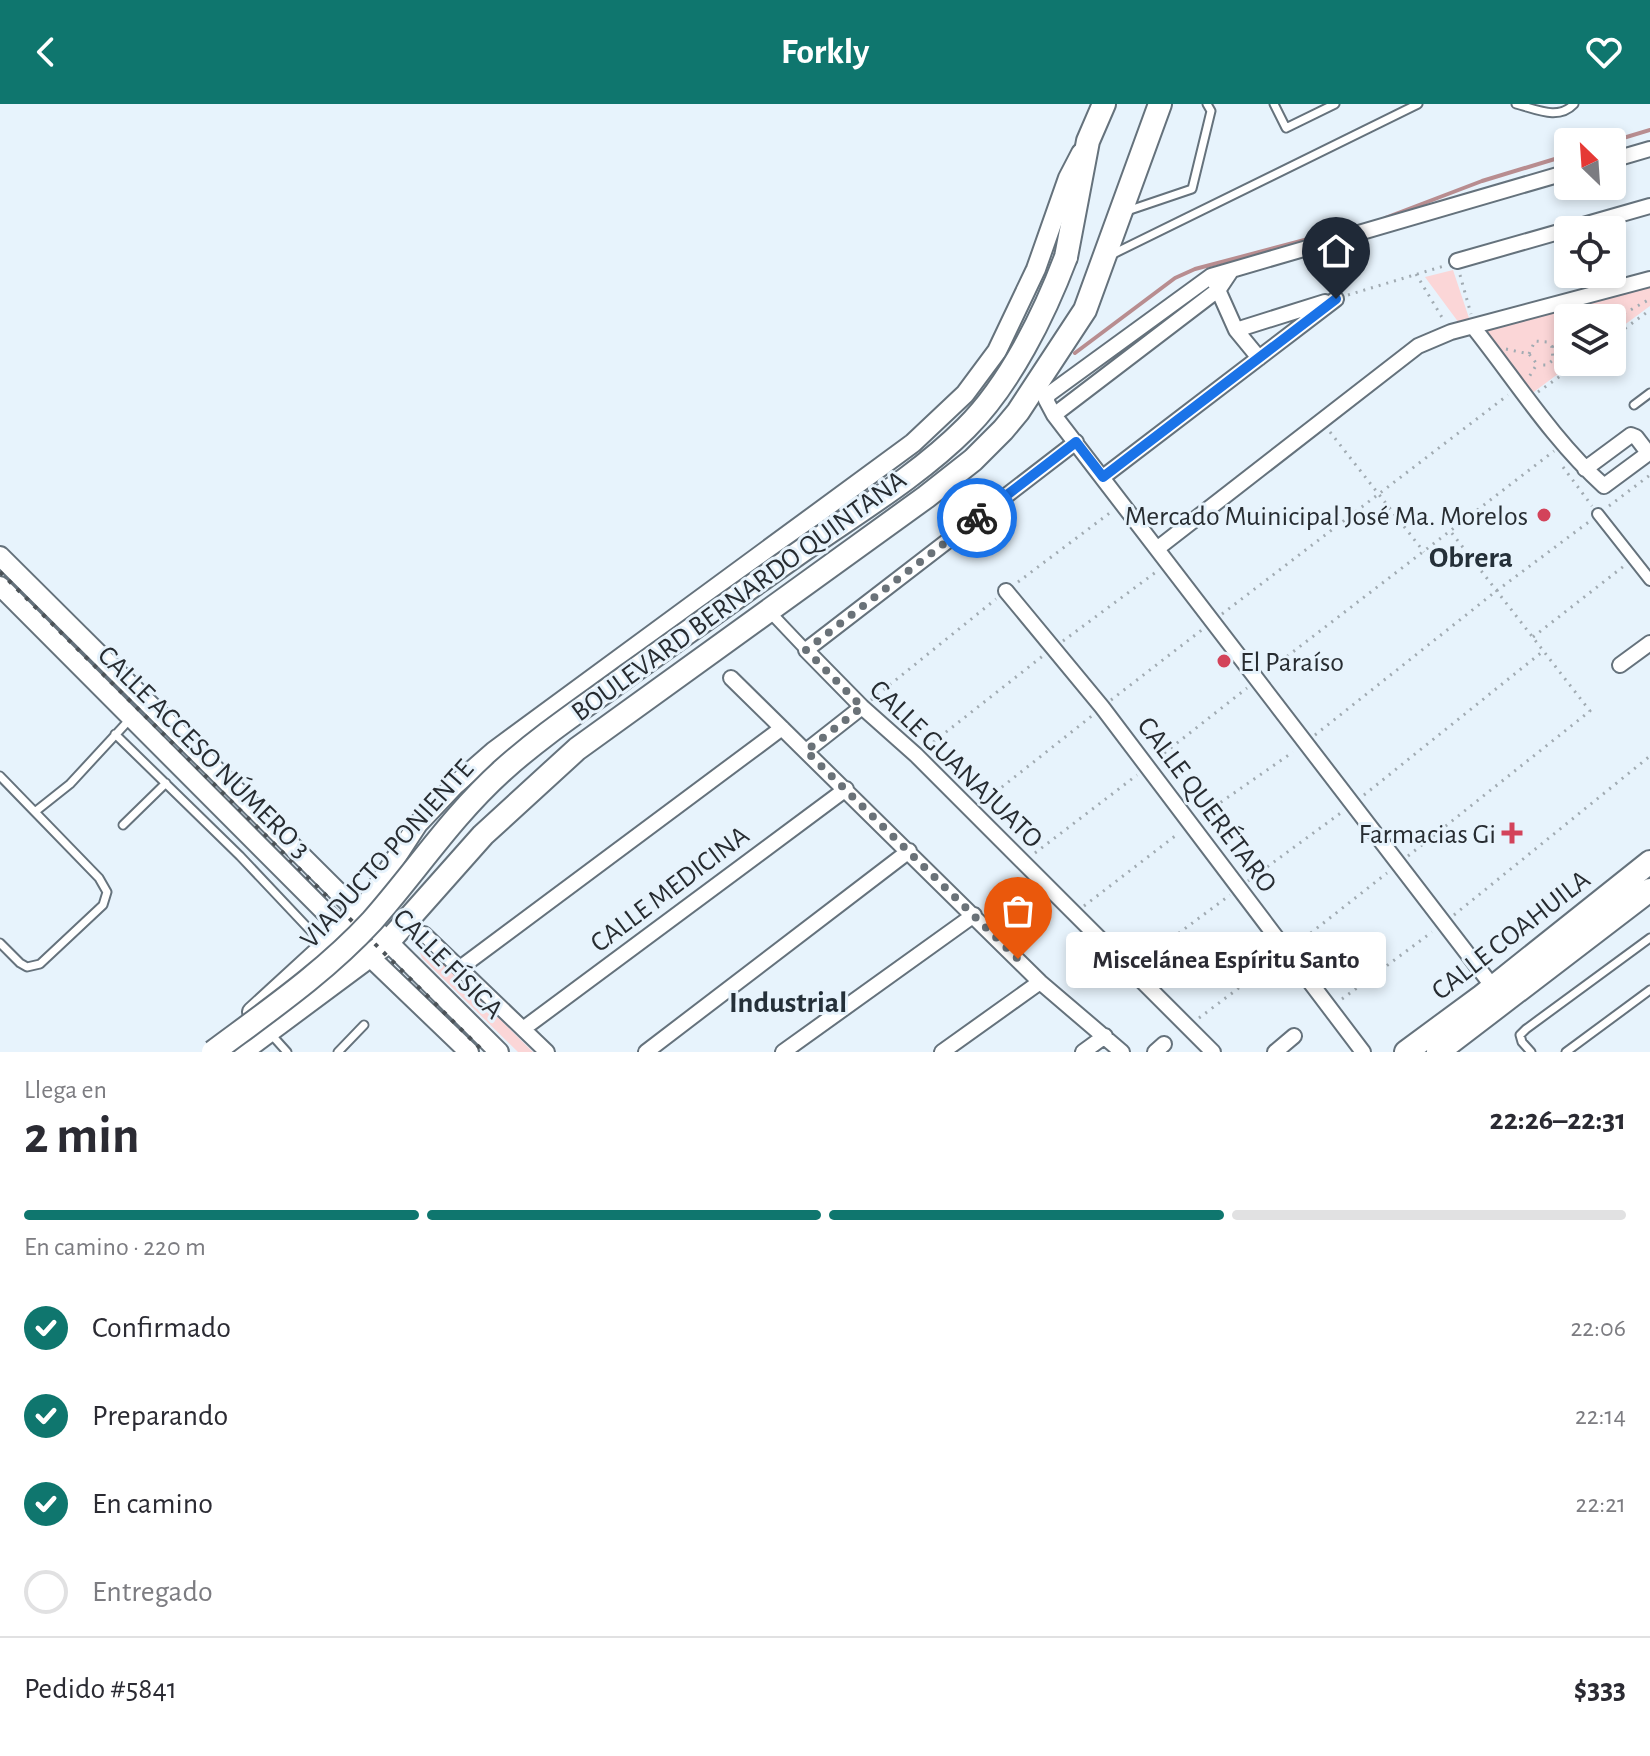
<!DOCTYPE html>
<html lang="es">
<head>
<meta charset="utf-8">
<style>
  body { margin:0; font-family:"Alegreya Sans",sans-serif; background:#f2f2f3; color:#2b2b33; height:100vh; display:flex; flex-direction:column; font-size:30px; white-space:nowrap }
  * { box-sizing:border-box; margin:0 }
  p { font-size:26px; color:#7c7c81 }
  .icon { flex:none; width:44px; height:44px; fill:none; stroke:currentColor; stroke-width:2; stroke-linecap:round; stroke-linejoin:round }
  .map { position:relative; height:948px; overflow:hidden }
  .sheet { display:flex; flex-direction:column; background:#fff; flex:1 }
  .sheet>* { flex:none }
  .needle { width:52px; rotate:335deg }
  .controls { position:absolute; left:1554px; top:24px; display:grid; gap:16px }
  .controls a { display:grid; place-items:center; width:72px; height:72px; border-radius:8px; background:#fff; box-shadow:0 4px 12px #0003; font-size:40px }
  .pin { position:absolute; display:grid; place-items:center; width:68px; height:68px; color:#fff; margin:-82px -34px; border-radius:50% 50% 50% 0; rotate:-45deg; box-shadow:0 0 8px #0007 }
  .pin .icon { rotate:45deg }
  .courier { position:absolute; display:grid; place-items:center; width:80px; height:80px; margin:-40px; border:6px solid #1a73e8; border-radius:50%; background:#fff; color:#222; box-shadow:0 2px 10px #0007 }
  .bubble { position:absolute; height:56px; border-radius:8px; background:#fff; box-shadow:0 4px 12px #0003; font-size:26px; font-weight:700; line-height:56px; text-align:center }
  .overview em { font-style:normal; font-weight:700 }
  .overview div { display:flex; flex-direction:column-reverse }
  .overview { display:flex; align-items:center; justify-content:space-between; height:136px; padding:0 24px }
  h1 { font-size:52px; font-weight:700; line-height:60px }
  .bar { display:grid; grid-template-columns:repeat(4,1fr); gap:12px 8px; align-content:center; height:96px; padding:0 24px }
  .bar i { height:10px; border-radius:6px; background:#e1e1e2 }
  .bar .current { background:#0f766e }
  .bar p { grid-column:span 4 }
  .line { display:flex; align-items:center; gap:20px; padding:0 24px; border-top:2px solid #e1e1e2 }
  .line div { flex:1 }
  ol { padding:0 24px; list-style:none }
  li { display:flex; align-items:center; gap:24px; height:88px }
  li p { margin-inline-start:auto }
  li .icon { padding:8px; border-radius:50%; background:#0f766e; color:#fff; stroke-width:4 }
  li:last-child { color:#7c7c81 }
  li i { width:44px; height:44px; border:4px solid #e1e1e2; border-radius:50% }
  header { display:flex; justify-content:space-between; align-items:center; height:104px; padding:0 24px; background:#0f766e; color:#fff; font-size:36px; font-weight:700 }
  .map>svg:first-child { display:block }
  .green { fill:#fbd6d7 }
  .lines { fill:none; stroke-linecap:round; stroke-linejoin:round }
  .stream { stroke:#b88d90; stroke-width:4 }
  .service-casing { stroke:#65727c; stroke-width:11 }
  .pedestrian-casing { stroke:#65727c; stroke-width:14 }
  .minor-casing { stroke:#65727c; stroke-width:18 }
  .tertiary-casing { stroke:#65727c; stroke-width:22 }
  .primary-casing { stroke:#65727c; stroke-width:26 }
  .path { stroke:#a1abb2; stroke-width:3; stroke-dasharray:2 6; stroke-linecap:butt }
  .service { stroke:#fff; stroke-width:7 }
  .pedestrian { stroke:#fff; stroke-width:10 }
  .minor { stroke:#fff; stroke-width:14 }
  .tertiary { stroke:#fff; stroke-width:18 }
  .primary { stroke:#fff; stroke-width:22 }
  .rail { stroke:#4c5358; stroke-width:4; stroke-dasharray:4 8; stroke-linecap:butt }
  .primary-bridge-casing { stroke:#65727c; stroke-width:26; stroke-linecap:butt }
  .primary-bridge { stroke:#fff; stroke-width:22 }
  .done { stroke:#6a7278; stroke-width:8; stroke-dasharray:0 14.4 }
  .route { stroke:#1a73e8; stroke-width:10 }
  .poi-dot { fill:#d3435a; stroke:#e7f3fc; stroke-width:3 }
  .labels { text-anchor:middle; stroke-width:6; stroke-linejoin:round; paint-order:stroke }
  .poi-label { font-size:28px; fill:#272c31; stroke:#e7f3fc; text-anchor:end }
  .street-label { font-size:28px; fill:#272c31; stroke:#e7f3fc }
  .neighbourhood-label { font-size:30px; font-weight:bold; fill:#253039; stroke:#e7f3fc }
</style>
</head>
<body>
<header><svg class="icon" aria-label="back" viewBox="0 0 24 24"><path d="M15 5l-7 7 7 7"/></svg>Forkly<svg class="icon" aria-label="heart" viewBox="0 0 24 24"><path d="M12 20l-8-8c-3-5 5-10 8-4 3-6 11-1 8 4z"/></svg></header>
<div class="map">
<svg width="1650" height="948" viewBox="0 0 1650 948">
  <rect width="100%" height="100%" fill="#e7f3fc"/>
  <path class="green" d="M1453,166L1470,217L1459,219L1425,173Z
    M1650,179V202L1612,230V214H1568V258H1574L1527,293L1478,229Z
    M420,836L533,948H518L422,854L418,844Z"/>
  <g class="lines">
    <path class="stream" d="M1610,38L1650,26
      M1385,114L1482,77L1568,51
      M1075,249L1175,174L1195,165L1350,124"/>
    <defs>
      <path id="service" d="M1274,0L1286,24L1335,0
        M1516,0C1536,5 1558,17 1574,0
        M1127,107L1192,85L1211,7L1207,0
        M1111,151L1418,0
        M1634,301L1650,289
        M115,630L240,752L325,842
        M0,672L99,774L107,788L103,801L40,860L27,863L20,859L0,839
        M36,707L70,680L131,614
        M123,721L166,679
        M269,928L287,948
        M338,948L364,921
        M1531,948L1522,938L1520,931L1526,925L1650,834
        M1566,948L1650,886"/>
      <path id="pedestrian" d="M1598,410L1650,476
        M769,507L806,546"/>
      <path id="minor" d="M1612,56L1650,45
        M1457,157L1650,102
        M1215,179L1236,226L1259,254
        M1474,224C1516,277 1553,336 1604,382L1646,351V346L1636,333L1631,331L1585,365
        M1236,226L1325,198
        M1054,311L1219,185L1231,167
        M1076,338L806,546L862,603L916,651L1213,948
        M1103,373L1336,195
        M1158,444L1418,242L1451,228L1650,175
        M1006,487L1102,603L1363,948
        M1620,561L1650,539
        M731,574L1040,878L1122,948
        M806,647L862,603
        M424,830L547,948
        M460,864L782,624
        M1493,883L1054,311L1046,296L1049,290L1211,172L1568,68
        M523,925L846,685
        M646,948L909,747
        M783,948L974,811
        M942,948L1040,878
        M1083,948L1105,932
        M1155,948L1164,940
        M1275,948L1294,932"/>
      <path id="tertiary" d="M0,452L499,948
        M0,482L370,853L469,948
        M252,908L360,809L418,720L454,682L494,647L913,339L965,290L997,247L1036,165L1068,74L1081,49"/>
      <path id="primary" d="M1066,153L1088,37L1104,0
        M240,948L388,838L483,731L577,645L926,393L973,356L1003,326L1018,308L1085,206L1160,0
        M1406,948L1482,892L1650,758
        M1438,948L1650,786"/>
    </defs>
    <use href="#service" class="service-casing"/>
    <use href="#pedestrian" class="pedestrian-casing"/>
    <use href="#minor" class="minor-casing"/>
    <use href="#tertiary" class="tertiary-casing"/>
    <use href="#primary" class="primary-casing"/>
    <path class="path" d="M1416,170L1443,215
      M1460,171L1471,210
      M1348,191L1444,162
      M1616,207L1625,209L1650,195
      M1605,214L1616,207L1613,201
      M1612,234L1650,206
      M1552,243L1563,237L1568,227
      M1506,245L1529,250L1537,260L1529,273
      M1529,250L1535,237L1547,238L1552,243L1553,256L1547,261H1538
      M1538,288L1580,258
      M1330,328L1424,448
      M1563,363L1592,402
      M1609,402L1650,371
      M1018,478L1111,408
      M1222,510L1508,291
      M1533,533L1624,462
      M1063,537L1156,468
      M1268,567L1554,347
      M871,596L996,495
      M1111,596L1203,525
      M1315,631L1495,488L1590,417
      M927,643L1044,551
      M1158,654L1247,584
      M1364,691L1542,548
      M983,698L1093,611
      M1201,712L1293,648
      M1035,749L1137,671
      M1408,752L1590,607L1451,428
      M1248,777L1342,708
      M1084,802L1179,729
      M1454,811L1650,652
      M1298,839L1387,769
      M1140,858L1230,791
      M1342,895L1432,828
      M1199,914L1276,856"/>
    <use href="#service" class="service"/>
    <use href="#pedestrian" class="pedestrian"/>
    <use href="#minor" class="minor"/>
    <use href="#tertiary" class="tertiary"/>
    <use href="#primary" class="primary"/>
    <path class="rail" d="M0,468L484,948"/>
    <defs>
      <path id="primary-bridge" d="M213,948C268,907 325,868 372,817C417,766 451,713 503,666C542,631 586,602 628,571C691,526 753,481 816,437C867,402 922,368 966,324C1010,280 1044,211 1066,153"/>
    </defs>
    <use href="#primary-bridge" class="primary-bridge-casing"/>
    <use href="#primary-bridge" class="primary-bridge"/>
  </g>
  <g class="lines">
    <path class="done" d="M977,414L806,546L862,603L806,647L1018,855"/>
    <path class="route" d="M977,414L1076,338L1103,373L1336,195"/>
  </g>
  <g class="poi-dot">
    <circle cx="1544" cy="411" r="8"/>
    <circle cx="1224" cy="557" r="8"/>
    <path d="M1508 717h8v8h8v8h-8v8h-8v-8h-8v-8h8z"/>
  </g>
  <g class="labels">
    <g class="poi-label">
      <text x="1528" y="421">Mercado Muinicipal José Ma. Morelos</text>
      <text x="1240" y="567" text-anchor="start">El Paraíso</text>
      <text x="1496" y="739">Farmacias Gi</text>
    </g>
    <g class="street-label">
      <text transform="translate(738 491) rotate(-36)" y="10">BOULEVARD BERNARDO QUINTANA</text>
      <text transform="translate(205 647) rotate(45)" y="10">CALLE ACCESO NÚMERO 3</text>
      <text transform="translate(957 659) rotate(44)" y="10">CALLE GUANAJUATO</text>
      <text transform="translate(1208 700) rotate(53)" y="10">CALLE QUERÉTARO</text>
      <text transform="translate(386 749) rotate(-48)" y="10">VIADUCTO PONIENTE</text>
      <text transform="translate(669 784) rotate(-37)" y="10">CALLE MEDICINA</text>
      <text transform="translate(1510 830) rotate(-38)" y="10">CALLE COAHUILA</text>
      <text transform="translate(449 859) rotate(45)" y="10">CALLE FÍSICA</text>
    </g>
    <g class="neighbourhood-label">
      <text x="1471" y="463">Obrera</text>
      <text x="788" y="908">Industrial</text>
    </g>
  </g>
</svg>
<div class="controls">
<a><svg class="needle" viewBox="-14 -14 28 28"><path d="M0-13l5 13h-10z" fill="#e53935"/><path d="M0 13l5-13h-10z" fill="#7c7c81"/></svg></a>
<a><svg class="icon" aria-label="locate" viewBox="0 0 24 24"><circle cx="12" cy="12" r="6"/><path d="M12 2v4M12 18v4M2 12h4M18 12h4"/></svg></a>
<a><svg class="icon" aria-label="layers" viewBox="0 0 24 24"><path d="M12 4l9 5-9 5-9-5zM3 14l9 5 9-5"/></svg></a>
</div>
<div class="pin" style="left:1018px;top:855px;background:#ea580c"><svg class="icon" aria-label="bag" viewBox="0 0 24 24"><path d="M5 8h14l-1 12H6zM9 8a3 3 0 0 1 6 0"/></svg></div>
<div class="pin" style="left:1336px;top:195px;background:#1f2937"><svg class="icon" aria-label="home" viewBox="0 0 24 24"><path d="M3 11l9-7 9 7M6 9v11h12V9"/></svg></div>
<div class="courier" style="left:977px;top:414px"><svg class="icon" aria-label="bike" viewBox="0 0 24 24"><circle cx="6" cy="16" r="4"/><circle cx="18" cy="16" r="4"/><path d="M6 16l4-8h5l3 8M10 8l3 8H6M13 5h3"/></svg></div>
<div class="bubble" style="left:1066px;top:828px;width:320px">Miscelánea Espíritu Santo</div>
</div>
<section class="sheet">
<div class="overview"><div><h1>2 min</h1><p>Llega en</p></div><em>22:26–22:31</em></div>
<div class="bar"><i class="current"></i><i class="current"></i><i class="current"></i><i></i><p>En camino · 220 m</p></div>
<ol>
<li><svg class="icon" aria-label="check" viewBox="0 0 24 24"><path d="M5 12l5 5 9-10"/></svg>Confirmado<p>22:06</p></li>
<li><svg class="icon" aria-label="check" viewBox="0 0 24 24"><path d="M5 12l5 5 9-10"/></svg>Preparando<p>22:14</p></li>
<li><svg class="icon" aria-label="check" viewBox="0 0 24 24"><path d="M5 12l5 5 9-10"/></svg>En camino<p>22:21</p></li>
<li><i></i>Entregado</li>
</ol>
<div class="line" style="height:104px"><div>Pedido #5841</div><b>$333</b></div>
</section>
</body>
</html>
